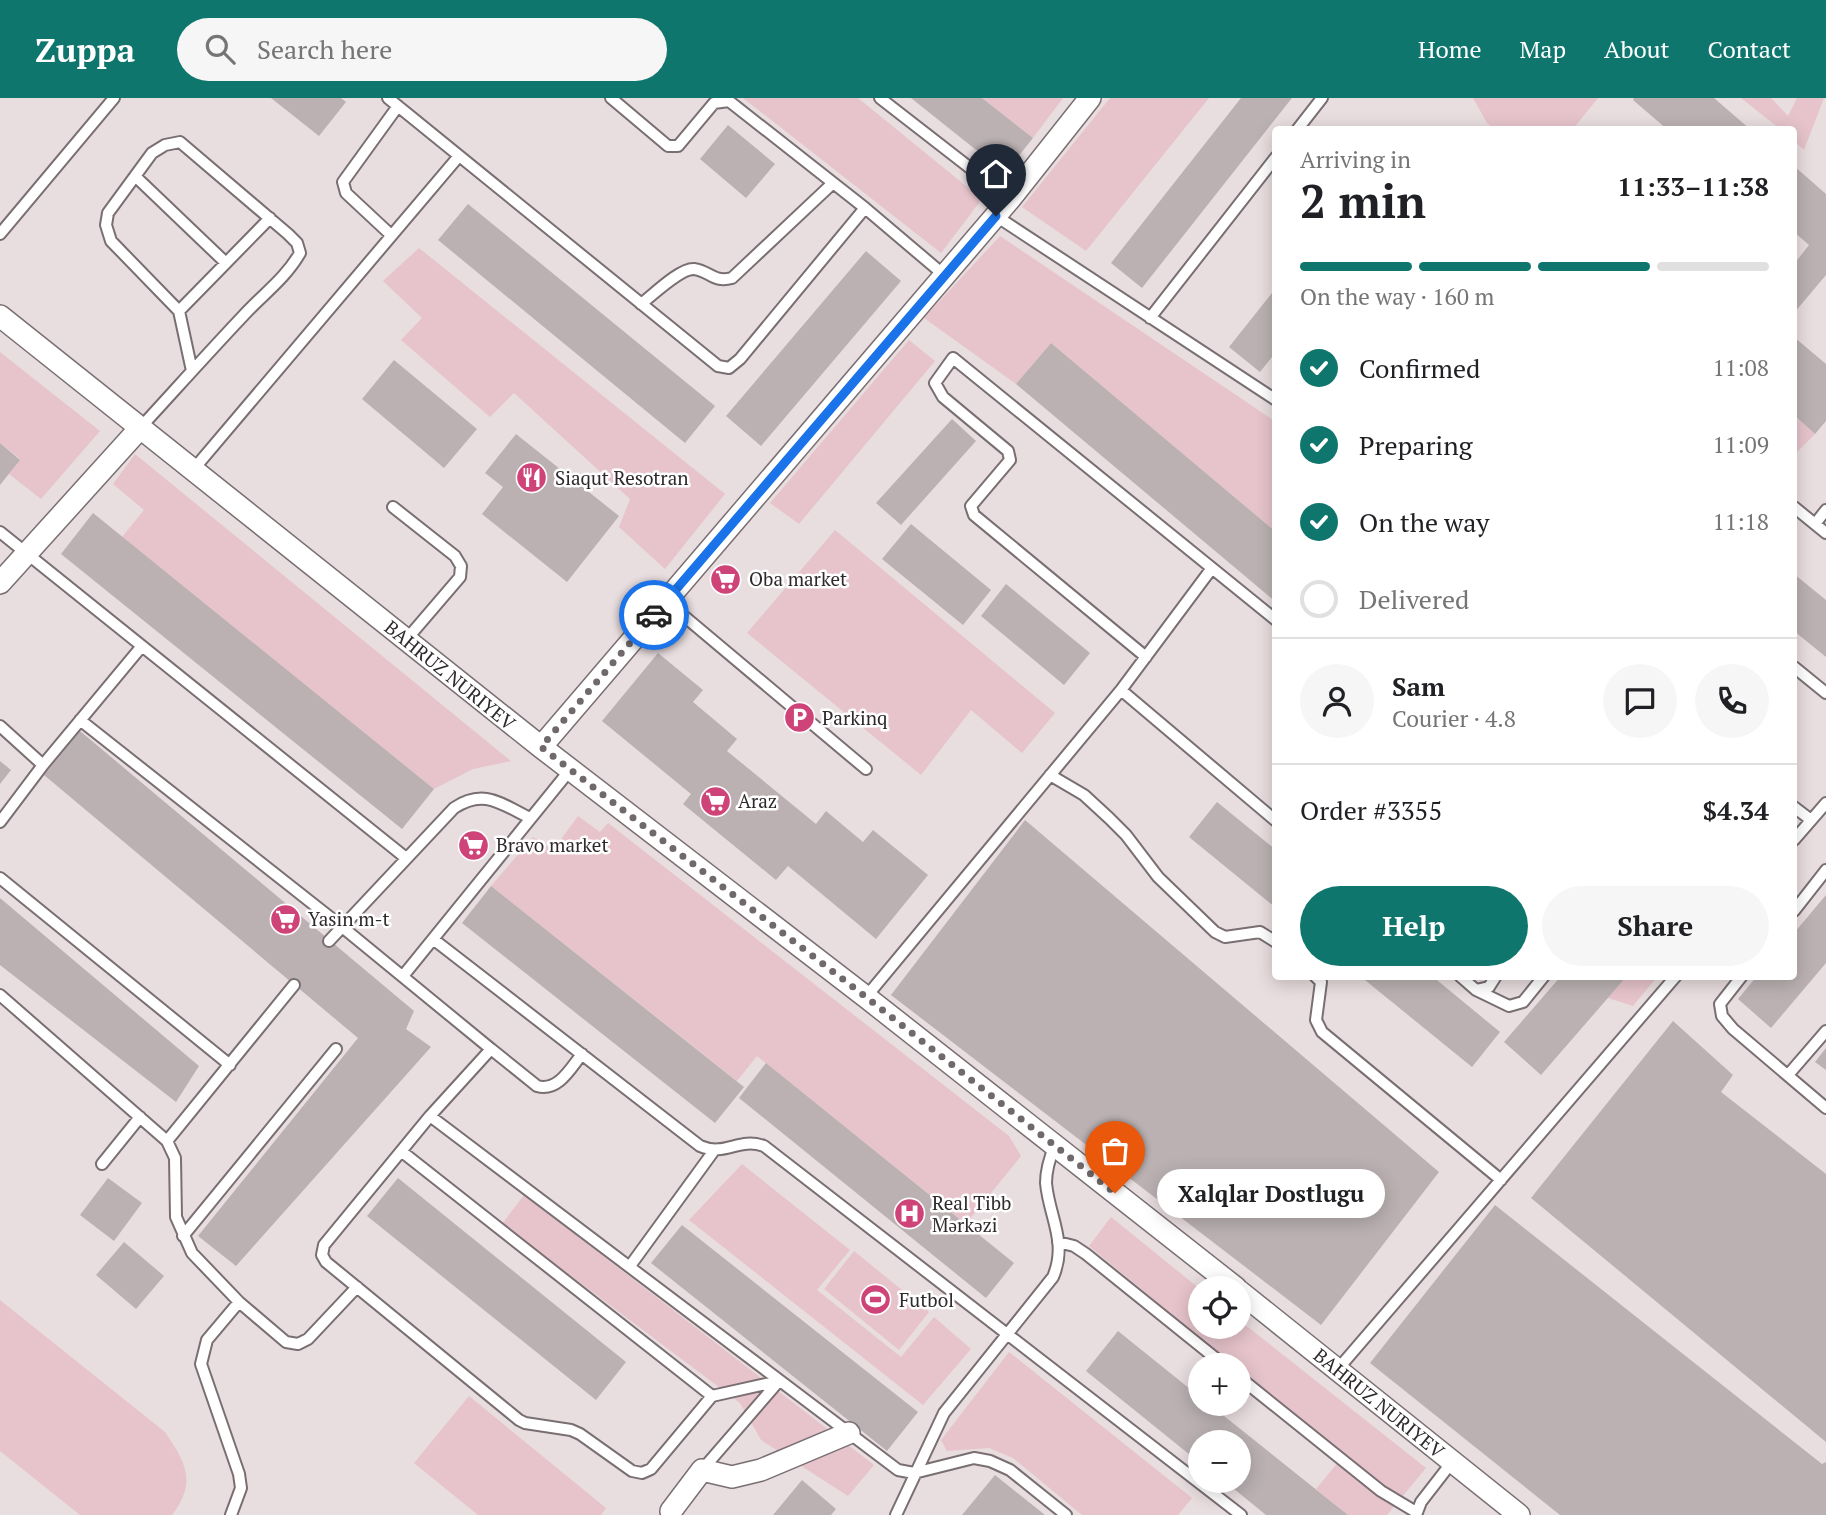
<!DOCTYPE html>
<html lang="en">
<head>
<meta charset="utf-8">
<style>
  body { margin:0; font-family:"PT Serif",serif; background:#f6f6f6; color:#202124; height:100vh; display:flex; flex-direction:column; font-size:26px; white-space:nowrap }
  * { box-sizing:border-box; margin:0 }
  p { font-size:23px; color:#757577 }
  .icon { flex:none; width:38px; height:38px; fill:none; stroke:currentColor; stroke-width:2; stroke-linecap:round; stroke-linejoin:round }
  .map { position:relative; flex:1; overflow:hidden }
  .panel { position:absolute; left:1272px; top:28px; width:525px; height:854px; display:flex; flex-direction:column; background:#fff; border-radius:7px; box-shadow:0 4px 18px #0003 }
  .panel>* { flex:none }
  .buttons { position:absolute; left:1188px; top:1178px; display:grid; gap:14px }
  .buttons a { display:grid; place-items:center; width:63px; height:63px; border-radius:50%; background:#fff; box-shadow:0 4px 18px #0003; font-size:35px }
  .pin { position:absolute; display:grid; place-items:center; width:60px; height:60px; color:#fff; margin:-72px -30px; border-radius:50% 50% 50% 0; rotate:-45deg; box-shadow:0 0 7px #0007 }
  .pin .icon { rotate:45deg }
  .courier { position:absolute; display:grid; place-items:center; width:70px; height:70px; margin:-35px; border:5px solid #1a73e8; border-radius:50%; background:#fff; color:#222; box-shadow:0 2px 9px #0007 }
  .bubble { position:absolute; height:49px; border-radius:24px; background:#fff; box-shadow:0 4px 18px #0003; font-size:23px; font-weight:700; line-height:49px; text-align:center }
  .headline em { font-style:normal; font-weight:700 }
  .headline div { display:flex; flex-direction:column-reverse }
  .headline { display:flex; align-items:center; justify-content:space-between; height:119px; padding:0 28px }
  h1 { font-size:46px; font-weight:700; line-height:52px }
  .bar { display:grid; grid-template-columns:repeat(4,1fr); gap:10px 7px; align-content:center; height:84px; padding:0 28px }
  .bar i { height:9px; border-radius:5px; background:#e0e0e0 }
  .bar .current { background:#0f766e }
  .bar p { grid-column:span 4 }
  .line { display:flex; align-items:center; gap:18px; padding:0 28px; border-top:2px solid #e0e0e0 }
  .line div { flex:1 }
  .round { display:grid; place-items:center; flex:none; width:74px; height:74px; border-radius:37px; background:#f6f6f6 }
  ol { padding:0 28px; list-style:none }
  li { display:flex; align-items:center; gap:21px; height:77px }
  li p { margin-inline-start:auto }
  li .icon { padding:7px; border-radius:50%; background:#0f766e; color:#fff; stroke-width:4 }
  li:last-child { color:#757577 }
  li i { width:38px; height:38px; border:4px solid #e0e0e0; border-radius:50% }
  .cta { display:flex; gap:14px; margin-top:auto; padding:14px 28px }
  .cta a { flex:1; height:80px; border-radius:42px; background:#0f766e; color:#fff; font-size:28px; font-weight:700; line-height:80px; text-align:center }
  .cta a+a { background:#f6f6f6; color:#202124 }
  header { display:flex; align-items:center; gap:42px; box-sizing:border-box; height:98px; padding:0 35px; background:#0f766e; color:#fff }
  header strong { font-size:33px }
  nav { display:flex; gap:38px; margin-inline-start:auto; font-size:24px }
  .search { width:490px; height:63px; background:#f6f6f6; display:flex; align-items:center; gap:18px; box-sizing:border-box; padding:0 24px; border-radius:38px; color:#757577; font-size:26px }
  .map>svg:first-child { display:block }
  .green { fill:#e7c4cc }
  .building { fill:#bbb1b3 }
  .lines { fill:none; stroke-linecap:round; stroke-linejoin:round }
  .service-casing { stroke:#796f72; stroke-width:14 }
  .minor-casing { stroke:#796f72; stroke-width:24 }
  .service { stroke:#fff; stroke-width:10 }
  .minor { stroke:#fff; stroke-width:21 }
  .done { stroke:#6f696a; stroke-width:7; stroke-dasharray:0 12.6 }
  .route { stroke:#1a73e8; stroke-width:9 }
  .labels { text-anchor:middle; stroke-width:5; stroke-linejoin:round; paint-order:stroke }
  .poi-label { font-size:19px; fill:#2e2a2b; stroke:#fff; text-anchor:start }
  .street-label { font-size:19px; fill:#2e2a2b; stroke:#fff }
</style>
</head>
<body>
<header>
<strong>Zuppa</strong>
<div class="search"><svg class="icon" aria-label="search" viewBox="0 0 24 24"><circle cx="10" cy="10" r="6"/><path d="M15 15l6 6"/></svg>Search here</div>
<nav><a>Home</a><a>Map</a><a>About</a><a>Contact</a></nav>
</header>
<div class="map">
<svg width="1826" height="1417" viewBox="0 0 1826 1417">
  <rect width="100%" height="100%" fill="#e8dddf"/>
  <path class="green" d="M743,0H858L982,101L941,155Z
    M982,0H1063L1033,40Z
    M1110,0H1209L1086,153L1022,109Z
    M1473,0H1598L1573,31L1495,32L1487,25Z
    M1741,0H1771L1788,18L1797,0H1824L1804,52L1794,43V32L1780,31Z
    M1000,138L1276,324V434L1051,245L1016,286L924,220Z
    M419,150L725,396L665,471L619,429L630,401L514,295L490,319L401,242L422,220L383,183Z
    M909,242L935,263L799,426L770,405Z
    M0,254L100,333L41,401L9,376L20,361L0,345Z
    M1794,317L1815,336L1794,357Z
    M135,356L511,663L473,671L434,691L122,439L144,412L113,386Z
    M835,432L1055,615L1022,655L971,612L921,677L747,535Z
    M578,718L600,734L608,725L1009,1038L1021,1058L966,1126L757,958L737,983L491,788L533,739L553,752Z
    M1627,878H1657V879L1633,908L1608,900Z
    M742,1066L850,1152L817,1192L901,1259L934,1219L971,1251L923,1307L689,1122Z
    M524,1097L874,1367L848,1398L761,1342L740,1305L502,1126Z
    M1111,1119L1200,1191V1228H1239V1222L1426,1370L1387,1417H1348L1316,1391L1344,1357L1239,1272V1267H1233L1089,1148Z
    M854,1153L929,1214L899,1252L824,1191Z
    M0,1202L165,1334C186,1365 197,1384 172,1417H80L0,1353Z
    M1009,1254L1192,1400L1178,1417H1082L1013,1360L989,1350L947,1353L941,1342Z
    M469,1298L606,1410L601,1417H478L414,1365Z"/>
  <path class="building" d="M271,0H341L346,4L319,38Z
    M911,0H982L1033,40L1005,75Z
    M1241,0H1292L1142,190L1111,165Z
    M1634,0H1714L1751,32H1668L1633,2Z
    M728,27L775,66L746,100L700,61Z
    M1794,68L1826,96V177L1794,215V166L1809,147L1794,134Z
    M468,106L715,308L685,345L438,142Z
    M866,153L901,183L761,348L726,318Z
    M1276,190V254L1260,274L1229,249Z
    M1794,239L1826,266V323L1815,336L1794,317Z
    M1051,245L1276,434V504L1016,286Z
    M394,262L477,331L444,370L362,301Z
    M952,321L976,343L901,427L876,405Z
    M516,336L619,418L567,484L482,416L503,389L485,375Z
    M0,345L20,362L0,387Z
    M93,415L434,691L402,731L61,456Z
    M911,426L991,492L963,527L882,461Z
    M1794,476L1826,502V559L1794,533Z
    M1006,486L1090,555L1064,587L981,518Z
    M658,555L703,592L693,604L737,641L727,653L816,726L826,713L863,744L873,732L928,777L876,841L788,768L776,782L683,706L691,696L602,623Z
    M80,633L414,913L406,931L431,949L236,1168L198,1138L358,940L44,677Z
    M0,663L11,672L0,686Z
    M1217,704L1276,752V810L1189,739Z
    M1025,722L1439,1074L1321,1227L891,897Z
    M491,788L744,989L715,1025L462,825Z
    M1826,797V865L1771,930L1738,901L1757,878H1794V835Z
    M0,800L199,968L176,1004L0,867Z
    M1360,878H1432L1500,934L1472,969Z
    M1561,878H1627L1541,977L1504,944Z
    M1673,923L1733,977L1721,994L1826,1076V1344L1531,1100Z
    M1826,950V972L1815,964Z
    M766,965L1014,1165L986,1200L739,1000Z
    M108,1080L142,1105L114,1143L80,1117Z
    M398,1080L626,1264L596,1302L367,1118Z
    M1495,1107L1822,1366L1826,1364V1417H1560L1370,1265Z
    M682,1127L918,1314L887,1353L651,1165Z
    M124,1144L164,1178L136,1211L96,1177Z
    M1118,1233L1200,1299V1306H1209L1348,1417H1266L1223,1382H1239V1344H1200V1365L1086,1273Z
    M995,1377L1045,1417H962Z
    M802,1382L836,1411L831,1417H773Z"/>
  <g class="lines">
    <defs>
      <path id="service" d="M388,0L718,268L729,270L740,261L865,110
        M611,0L668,48H678L714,5L729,3L865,110L944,177
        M880,0L1010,101
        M1297,32L1322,0
        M135,78L226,165
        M996,118L1276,302
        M0,136L114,0
        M391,137L346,95L343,84L398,8
        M641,206C653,197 680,170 694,171C710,173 713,185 732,180L833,85
        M179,213L270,120
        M1150,220L1276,59
        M141,329C175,292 208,255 243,218C263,196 285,181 300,155L297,145L288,136L180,44L165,47L152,55L108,115L106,127L111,143L179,213L192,273
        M193,372L459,58
        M393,409L455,458L461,468L460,479L406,542
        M1794,409L1826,435
        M1815,426L1826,412
        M0,434L406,760
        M666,503L866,671
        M1146,559L974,417L971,408L1010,362L1008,353L943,299L935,285L953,260L1276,522
        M1794,569L1826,595
        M1121,592L1276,723
        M80,622L341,828L491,951L430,1018L324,1147L322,1157L326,1164L519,1322L525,1325L571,1332L580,1336L632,1373L642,1375L651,1371L712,1298
        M0,628L43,667
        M1050,677L1084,697L1109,720L1126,737L1158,779L1215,834L1225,839L1260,834L1276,844
        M1794,709L1811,722
        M0,724L43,667L142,548
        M1794,742L1826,705
        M0,780L230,967
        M1794,813L1826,772
        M433,841L700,1048C726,1059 738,1039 764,1048L1241,1417
        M329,843L454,710C484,690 501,706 530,720
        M403,878L570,672
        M1315,878L1321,884L1316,922L1322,934L1501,1082
        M1460,878L1476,892L1489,889L1496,878
        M1742,878L1720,906L1722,918L1733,931L1826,1010
        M1476,892L1509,908L1523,904L1544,878
        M0,897L167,1043L175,1060L176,1119L192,1155L239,1204L286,1244L298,1246L308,1241L357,1189
        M866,899L1121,592L1212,470
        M491,951L537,988C558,994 570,971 582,956
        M1788,977L1826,933
        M430,1018L898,1372L914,1375L974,1360L990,1363L1010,1372L1066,1417
        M167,1043L294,887
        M401,1053L712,1298L779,1283
        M102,1066L140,1019
        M183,1138L336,951
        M1058,1144L1074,1148L1086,1156L1224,1267
        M630,1168L713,1054
        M1338,1271L1676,878
        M1239,1279L1381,1393L1416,1414
        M702,1372L779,1283
        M231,1417L241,1390L239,1376L201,1266L207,1242L239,1204
        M896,1417L944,1315L1053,1179C1068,1144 1049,1119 1046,1085C1046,1072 1050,1059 1055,1047
        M1416,1417L1421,1404L1452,1364"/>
      <path id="minor" d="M0,218L541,649L866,899L1236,1190
        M0,485L141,329
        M541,649L1010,101L1090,0
        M1239,1193L1519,1417
        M671,1413L702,1372L732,1379L761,1372L849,1335"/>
    </defs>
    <use href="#service" class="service-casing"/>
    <use href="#minor" class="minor-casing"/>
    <use href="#service" class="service"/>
    <use href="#minor" class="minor"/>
  </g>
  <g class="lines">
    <path class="done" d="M654,517L541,649L866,899L1115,1095"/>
    <path class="route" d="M654,517L996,118"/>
  </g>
  <defs>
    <symbol id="restaurant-disc" viewBox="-11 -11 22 22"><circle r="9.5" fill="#cf4478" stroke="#fff"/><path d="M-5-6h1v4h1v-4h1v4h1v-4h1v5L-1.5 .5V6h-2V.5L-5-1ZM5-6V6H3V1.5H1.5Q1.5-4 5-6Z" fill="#fff"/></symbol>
    <symbol id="supermarket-disc" viewBox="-11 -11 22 22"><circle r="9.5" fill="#cf4478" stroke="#fff"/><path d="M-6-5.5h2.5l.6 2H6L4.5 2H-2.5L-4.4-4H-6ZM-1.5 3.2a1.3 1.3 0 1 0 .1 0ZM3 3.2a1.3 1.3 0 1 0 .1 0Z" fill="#fff"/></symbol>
    <symbol id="parking-disc" viewBox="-11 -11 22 22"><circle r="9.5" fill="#cf4478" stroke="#fff"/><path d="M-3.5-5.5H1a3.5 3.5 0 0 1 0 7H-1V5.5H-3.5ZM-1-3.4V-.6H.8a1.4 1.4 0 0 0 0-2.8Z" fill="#fff"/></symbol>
    <symbol id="hospital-disc" viewBox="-11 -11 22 22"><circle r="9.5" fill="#cf4478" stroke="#fff"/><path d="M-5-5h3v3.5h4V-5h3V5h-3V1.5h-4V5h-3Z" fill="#fff"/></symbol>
    <symbol id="stadium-disc" viewBox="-11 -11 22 22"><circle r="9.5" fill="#cf4478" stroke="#fff"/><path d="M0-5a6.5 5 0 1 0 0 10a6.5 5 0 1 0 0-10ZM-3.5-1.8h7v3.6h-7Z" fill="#fff"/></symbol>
  </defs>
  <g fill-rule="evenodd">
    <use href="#restaurant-disc" x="514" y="362" width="35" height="35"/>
    <use href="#supermarket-disc" x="708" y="464" width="35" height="35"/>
    <use href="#parking-disc" x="782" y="602" width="35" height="35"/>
    <use href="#supermarket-disc" x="698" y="686" width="35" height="35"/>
    <use href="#supermarket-disc" x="456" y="730" width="35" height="35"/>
    <use href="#supermarket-disc" x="268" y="804" width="35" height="35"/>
    <use href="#hospital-disc" x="892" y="1098" width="35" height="35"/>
    <use href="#stadium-disc" x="858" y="1184" width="35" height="35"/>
  </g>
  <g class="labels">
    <g class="poi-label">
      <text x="555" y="387">Siaqut Resotran</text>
      <text x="749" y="488">Oba market</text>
      <text x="822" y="627">Parkinq</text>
      <text x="738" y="710">Araz</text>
      <text x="496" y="754">Bravo market</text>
      <text x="308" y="828">Yasin m-t</text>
      <text x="932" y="1112">Real Tibb<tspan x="932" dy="22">Mərkəzi</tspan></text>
      <text x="899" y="1209">Futbol</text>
    </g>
    <g class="street-label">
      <text transform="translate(450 577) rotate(39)" y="7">BAHRUZ NURIYEV</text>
      <text transform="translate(1379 1305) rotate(39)" y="7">BAHRUZ NURIYEV</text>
    </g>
  </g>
</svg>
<div class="buttons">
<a><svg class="icon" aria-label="locate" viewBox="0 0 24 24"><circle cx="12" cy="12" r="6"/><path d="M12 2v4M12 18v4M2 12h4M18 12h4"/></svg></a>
<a>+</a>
<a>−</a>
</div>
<div class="pin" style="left:1115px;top:1095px;background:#ea580c"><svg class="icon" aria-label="bag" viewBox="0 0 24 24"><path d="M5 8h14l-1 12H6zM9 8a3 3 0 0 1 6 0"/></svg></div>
<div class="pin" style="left:996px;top:118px;background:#1f2937"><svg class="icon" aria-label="home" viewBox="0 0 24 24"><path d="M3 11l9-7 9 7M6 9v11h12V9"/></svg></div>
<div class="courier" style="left:654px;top:517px"><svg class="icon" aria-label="car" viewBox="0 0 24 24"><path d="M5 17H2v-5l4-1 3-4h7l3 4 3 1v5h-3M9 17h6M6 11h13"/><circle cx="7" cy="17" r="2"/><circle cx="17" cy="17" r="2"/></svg></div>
<div class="bubble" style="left:1157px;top:1071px;width:228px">Xalqlar Dostlugu</div>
<section class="panel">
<div class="headline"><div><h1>2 min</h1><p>Arriving in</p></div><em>11:33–11:38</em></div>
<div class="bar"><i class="current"></i><i class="current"></i><i class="current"></i><i></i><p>On the way · 160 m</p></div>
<ol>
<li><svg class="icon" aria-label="check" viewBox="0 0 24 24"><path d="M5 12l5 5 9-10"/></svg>Confirmed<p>11:08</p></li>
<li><svg class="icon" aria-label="check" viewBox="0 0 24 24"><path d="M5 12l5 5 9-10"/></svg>Preparing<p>11:09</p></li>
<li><svg class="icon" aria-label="check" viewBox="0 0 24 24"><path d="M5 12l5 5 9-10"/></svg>On the way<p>11:18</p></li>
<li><i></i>Delivered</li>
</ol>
<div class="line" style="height:126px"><a class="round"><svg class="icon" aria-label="person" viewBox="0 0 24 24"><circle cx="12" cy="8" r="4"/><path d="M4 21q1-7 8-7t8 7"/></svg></a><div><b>Sam</b><p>Courier · 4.8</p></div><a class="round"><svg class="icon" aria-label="chat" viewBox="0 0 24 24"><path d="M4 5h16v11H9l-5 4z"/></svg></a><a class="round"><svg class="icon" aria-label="phone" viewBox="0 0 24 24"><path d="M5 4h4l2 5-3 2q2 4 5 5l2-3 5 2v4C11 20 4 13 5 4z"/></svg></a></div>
<div class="line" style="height:91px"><div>Order #3355</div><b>$4.34</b></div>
<div class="cta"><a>Help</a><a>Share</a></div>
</section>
</div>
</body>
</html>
